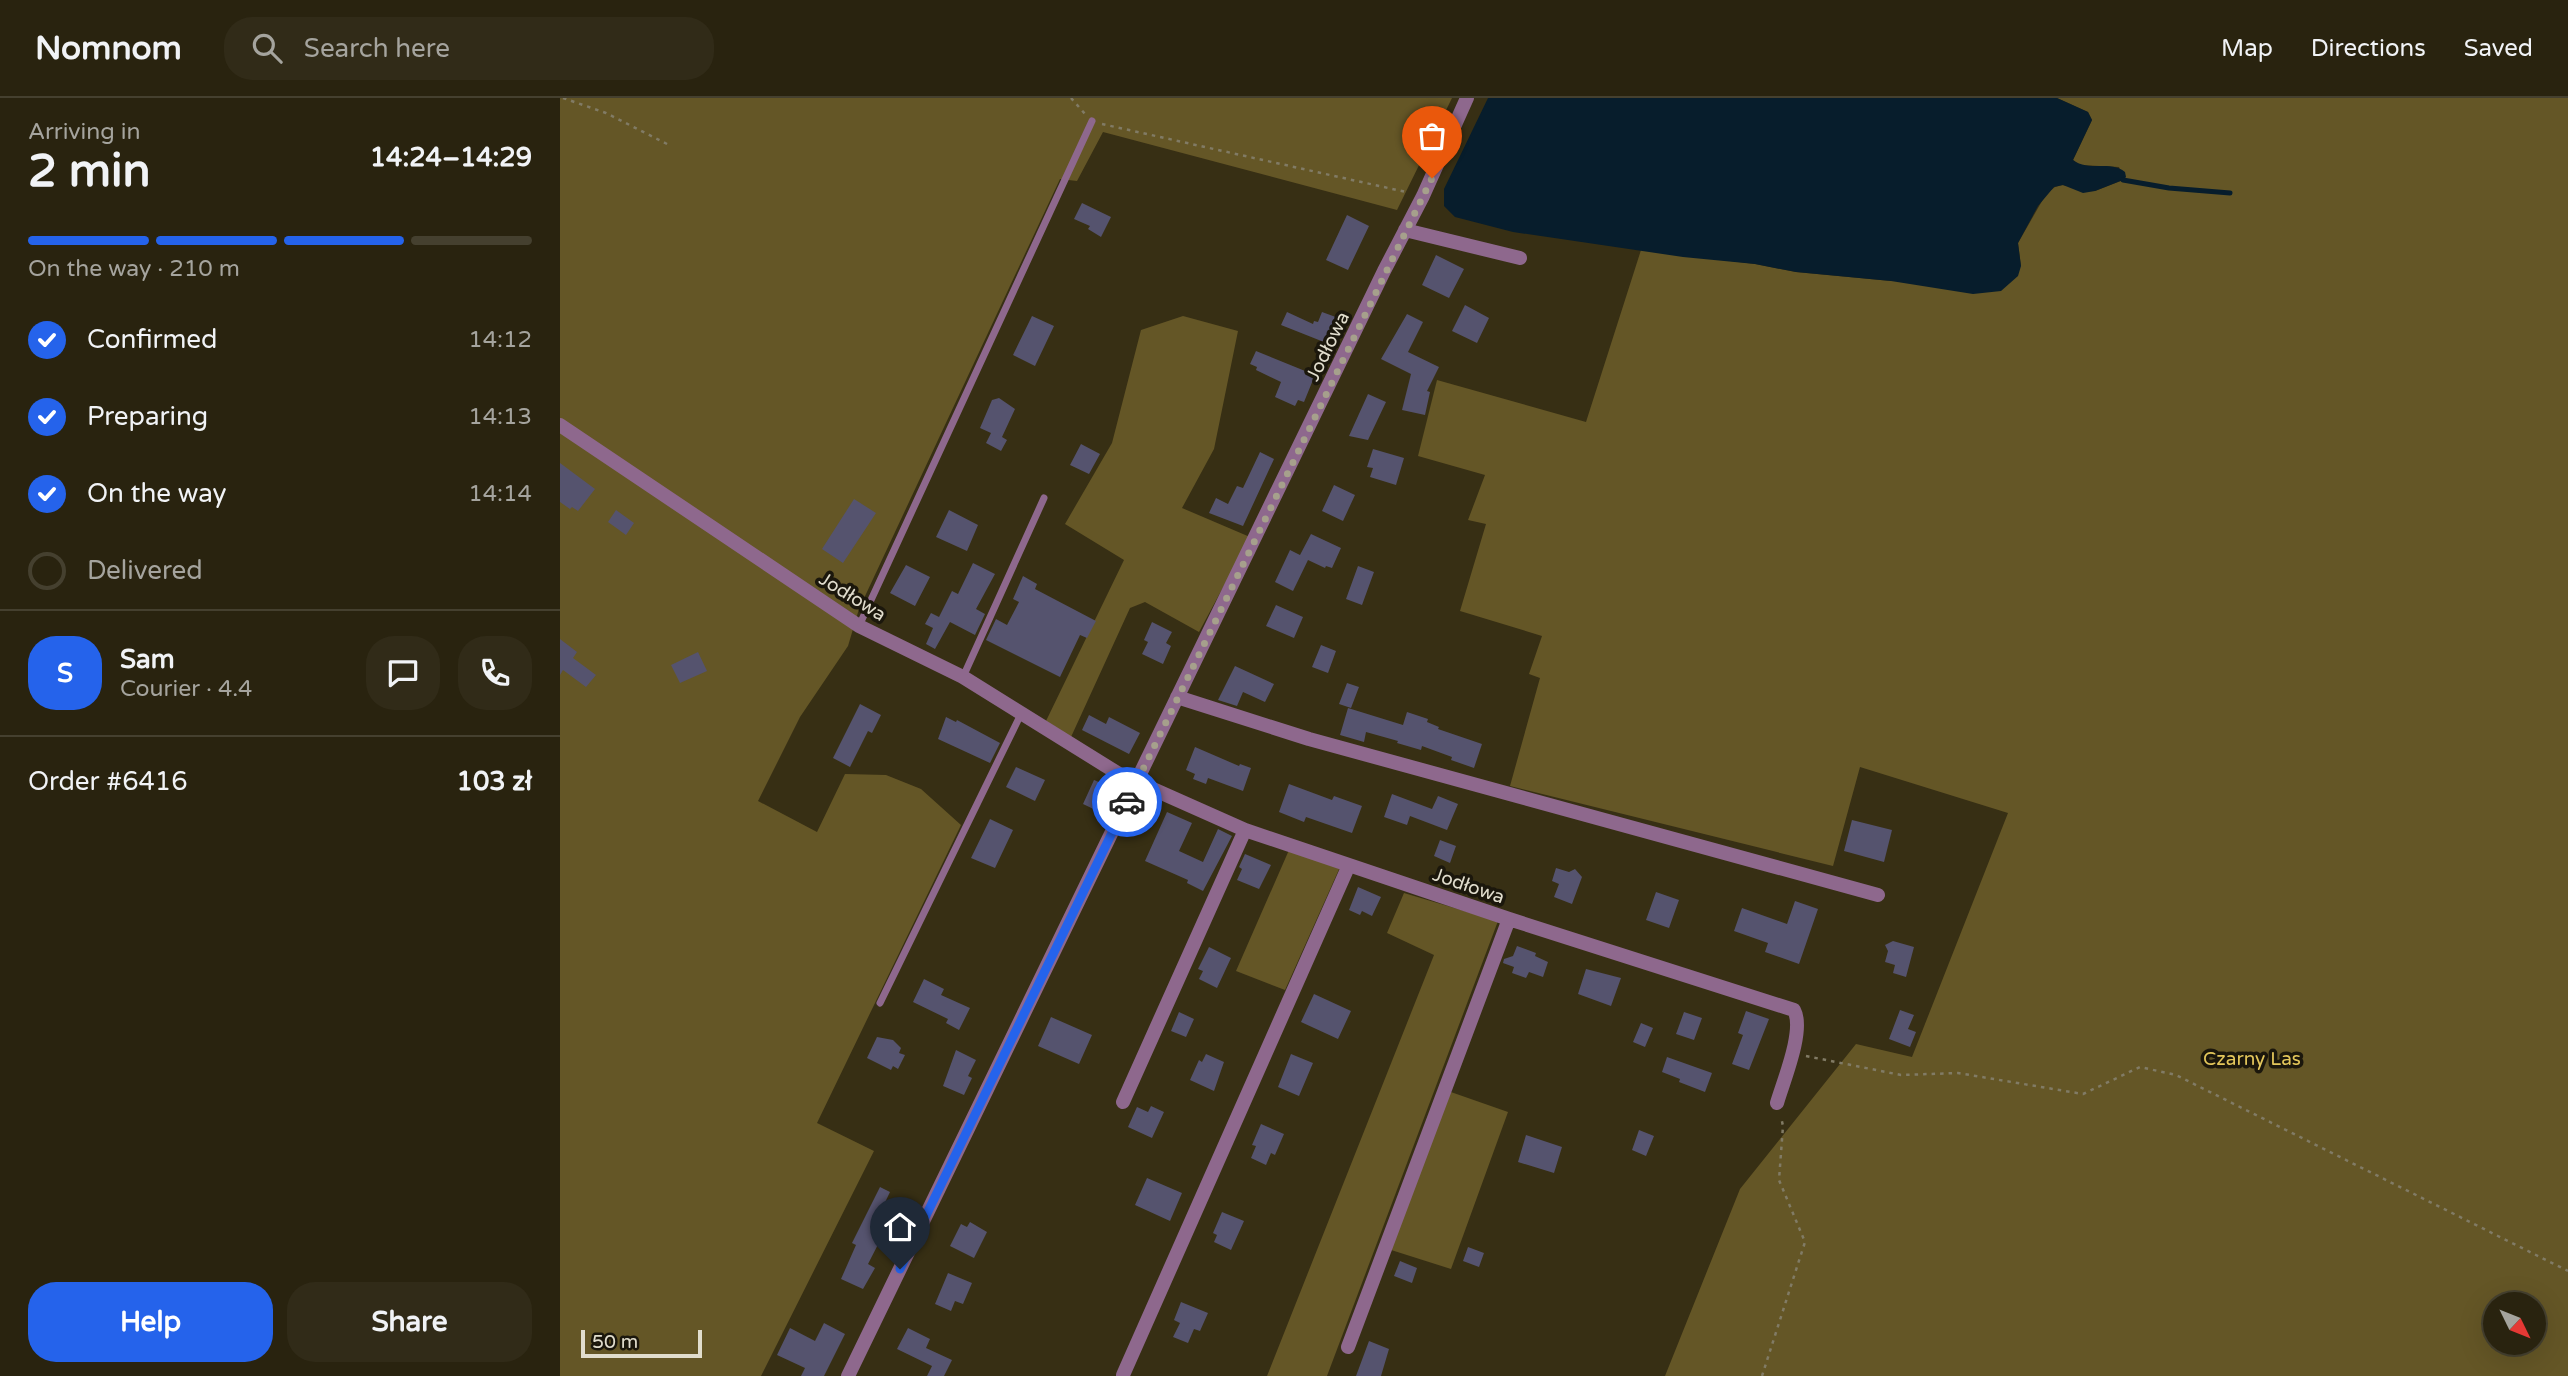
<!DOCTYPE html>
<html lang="en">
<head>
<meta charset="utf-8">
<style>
  body { margin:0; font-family:"Varela Round",sans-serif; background:#312b18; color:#f1f3f6; height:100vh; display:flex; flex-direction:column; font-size:26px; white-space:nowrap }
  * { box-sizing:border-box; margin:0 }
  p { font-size:23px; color:#a5a49e }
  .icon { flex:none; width:38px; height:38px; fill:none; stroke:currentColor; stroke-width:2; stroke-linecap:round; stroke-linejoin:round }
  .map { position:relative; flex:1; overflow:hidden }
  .sheet { display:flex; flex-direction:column; background:#29230f; width:560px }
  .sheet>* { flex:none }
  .needle { width:46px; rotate:133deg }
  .tools { position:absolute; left:1923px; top:1194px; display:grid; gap:14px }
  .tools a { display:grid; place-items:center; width:63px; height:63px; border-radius:50%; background:#29230f; box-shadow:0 7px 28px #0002,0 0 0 2px #45402f; font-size:35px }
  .scale { position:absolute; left:21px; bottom:18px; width:121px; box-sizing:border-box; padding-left:7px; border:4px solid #e1ddcd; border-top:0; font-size:19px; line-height:24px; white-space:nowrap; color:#e1ddcd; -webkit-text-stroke:5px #1b170c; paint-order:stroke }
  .pin { position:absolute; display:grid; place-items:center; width:60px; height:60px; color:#fff; margin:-72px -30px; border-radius:50% 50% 50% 0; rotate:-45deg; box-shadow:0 0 7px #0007 }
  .pin .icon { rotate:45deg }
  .courier { position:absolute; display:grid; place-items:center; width:70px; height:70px; margin:-35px; border:5px solid #2563eb; border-radius:50%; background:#fff; color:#222; box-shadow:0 2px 9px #0007 }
  .head em { font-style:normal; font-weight:700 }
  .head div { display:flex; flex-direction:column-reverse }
  .head { display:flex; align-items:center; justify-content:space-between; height:119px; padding:0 28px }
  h1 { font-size:46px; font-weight:700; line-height:52px }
  .bar { display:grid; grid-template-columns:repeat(4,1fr); gap:10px 7px; align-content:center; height:84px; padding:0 28px }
  .bar i { height:9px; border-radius:5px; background:#45402f }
  .bar .selected { background:#2563eb }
  .bar p { grid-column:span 4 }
  .line { display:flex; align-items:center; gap:18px; padding:0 28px; border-top:2px solid #45402f }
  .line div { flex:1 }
  .round { display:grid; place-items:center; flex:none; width:74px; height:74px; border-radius:28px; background:#312b18 }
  ol { padding:0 28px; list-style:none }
  li { display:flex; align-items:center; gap:21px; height:77px }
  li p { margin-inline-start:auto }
  li .icon { padding:7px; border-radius:50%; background:#2563eb; color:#fff; stroke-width:4 }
  li:last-child { color:#a5a49e }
  li i { width:38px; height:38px; border:4px solid #45402f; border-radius:50% }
  .action { display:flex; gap:14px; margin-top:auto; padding:14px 28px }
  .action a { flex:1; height:80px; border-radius:28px; background:#2563eb; color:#fff; font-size:28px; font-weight:700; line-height:80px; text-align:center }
  .action a+a { background:#312b18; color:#f1f3f6 }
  header { display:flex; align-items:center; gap:42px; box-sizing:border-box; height:98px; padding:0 35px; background:#29230f; border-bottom:2px solid #45402f }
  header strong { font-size:33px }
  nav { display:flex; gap:38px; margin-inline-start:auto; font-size:24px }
  .search { width:490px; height:63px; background:#312b18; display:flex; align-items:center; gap:18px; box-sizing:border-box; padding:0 24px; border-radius:28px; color:#a5a49e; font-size:26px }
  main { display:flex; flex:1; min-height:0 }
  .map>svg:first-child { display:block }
  .green { fill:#645626; fill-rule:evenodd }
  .water { fill:#071d2c }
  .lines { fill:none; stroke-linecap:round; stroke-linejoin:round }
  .stream { stroke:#071d2c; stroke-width:5 }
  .building { fill:#55536e }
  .path { stroke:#817b65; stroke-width:2.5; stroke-dasharray:3.5 5; stroke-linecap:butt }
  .service { stroke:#8e688d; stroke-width:7 }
  .minor { stroke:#8e688d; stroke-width:14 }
  .done { stroke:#a6a08c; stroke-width:7; stroke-dasharray:0 12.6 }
  .route { stroke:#2563eb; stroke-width:9 }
  .labels { text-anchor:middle; stroke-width:7; stroke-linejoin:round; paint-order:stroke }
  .street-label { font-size:19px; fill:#e1ddcd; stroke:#1b170c }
  .park-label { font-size:19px; fill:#e4c75b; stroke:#1b170c }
</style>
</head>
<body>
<header>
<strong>Nomnom</strong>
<div class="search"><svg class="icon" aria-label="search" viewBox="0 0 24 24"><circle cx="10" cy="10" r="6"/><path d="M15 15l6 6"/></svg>Search here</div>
<nav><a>Map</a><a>Directions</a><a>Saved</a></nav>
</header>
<main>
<section class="sheet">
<div class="head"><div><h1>2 min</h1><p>Arriving in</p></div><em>14:24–14:29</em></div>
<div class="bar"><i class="selected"></i><i class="selected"></i><i class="selected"></i><i></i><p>On the way · 210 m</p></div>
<ol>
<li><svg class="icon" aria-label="check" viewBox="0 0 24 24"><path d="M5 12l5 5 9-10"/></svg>Confirmed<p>14:12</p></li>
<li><svg class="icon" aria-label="check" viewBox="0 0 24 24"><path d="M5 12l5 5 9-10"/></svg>Preparing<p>14:13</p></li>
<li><svg class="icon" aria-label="check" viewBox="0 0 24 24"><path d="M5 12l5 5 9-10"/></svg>On the way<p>14:14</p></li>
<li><i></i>Delivered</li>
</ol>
<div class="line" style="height:126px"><b class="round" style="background:#2563eb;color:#fff">S</b><div><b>Sam</b><p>Courier · 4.4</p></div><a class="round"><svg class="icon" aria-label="chat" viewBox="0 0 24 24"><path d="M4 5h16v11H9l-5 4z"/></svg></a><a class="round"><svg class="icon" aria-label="phone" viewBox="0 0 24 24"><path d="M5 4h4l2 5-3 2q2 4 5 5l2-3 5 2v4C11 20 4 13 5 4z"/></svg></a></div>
<div class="line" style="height:91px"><div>Order #6416</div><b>103 zł</b></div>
<div class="action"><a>Help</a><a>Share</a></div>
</section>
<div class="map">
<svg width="2008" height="1278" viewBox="0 0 2008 1278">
  <rect width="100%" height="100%" fill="#372f14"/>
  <path class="green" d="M0,0H892L837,112L543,34L517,83L500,81L299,511L288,548L240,619L198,703L257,734L285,676L326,677L361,691L401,727L257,1025L314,1053L201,1278H0Z
    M1497,0H2008V1278H1105L1180,1091L1296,946L1352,959L1448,715L1300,669L1273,768L950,688L980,580L969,576L982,538L900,513L926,426L908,422L925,377L858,358L877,282L1026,324L1081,152L1195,166L1236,174L1331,183L1461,168L1458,145L1486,96L1495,89L1502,87L1535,93L1563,82L1559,69L1520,67L1513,62L1532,22L1528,14ZM1936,1206H1974V1244H1936Z
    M623,218L678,233L654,351L622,410L690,439L639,534L585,504L570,510L511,639L486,623L564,462L505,426L552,345L581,232Z
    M729,752L780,769L725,892L676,873Z
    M844,795L938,823L767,1278H707L874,857L827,835Z
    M888,993L948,1014L891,1171L828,1151Z"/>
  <path class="water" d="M928,0H1497L1528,14L1532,22L1513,62C1528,74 1551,62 1565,74L1566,79L1563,82L1535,93L1523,95L1503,87L1494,89L1478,108L1458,145L1461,168L1458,178L1441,193L1413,196L1331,183L1236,174L1195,166L1123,159L953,134L895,119L884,108V91Z"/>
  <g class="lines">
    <path class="stream" d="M1563,82L1609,90L1670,95"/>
  </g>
  <path class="building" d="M522,105L551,119L541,139L528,131L530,128L514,121Z
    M787,117L809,128L788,172L766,162Z
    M876,157L904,171L889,200L862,187Z
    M905,207L929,220L917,245L892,233Z
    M727,214L753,226L754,223L758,224L762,214L784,222L774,248L721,227Z
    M847,216L863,224L848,254L879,269L867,293L870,294L865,317L842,312L851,276L821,261Z
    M472,218L494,228L475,268L453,257Z
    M696,253L755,277L744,304L738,302L735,308L715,299L721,284L696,272L697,269L690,266Z
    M808,296L826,304L808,342L789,338Z
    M439,300L455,311L442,339L447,342L441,353L426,345L431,335L420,330L432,302Z
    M521,346L540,356L529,376L510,367Z
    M813,351L844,360L836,387L810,379L813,370L807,369Z
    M700,354L714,361L683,428L649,415L656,400L668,406L677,388L683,390Z
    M0,365L35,391L18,413L12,409L10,411L0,404Z
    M774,387L795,397L783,423L762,413Z
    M294,401L316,415L283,465L262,451Z
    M56,412L74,425L66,437L48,424Z
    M389,412L418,427L407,453L376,439Z
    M751,436L781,450L772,470L766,468L765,470L748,462L733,493L715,484L730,452L740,457Z
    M413,465L435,476L416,511L425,516L415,537L390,524L375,551L366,546L373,530L365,526L371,515L379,519L392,493L398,496Z
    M346,467L370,479L355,508L330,495Z
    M798,468L814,474L802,507L786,501Z
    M463,478L477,486L475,491L536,523L527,540L520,537L500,579L426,542L436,521L447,527L459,504L453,501Z
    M716,507L743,519L734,540L706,528Z
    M592,524L612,534L606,545L611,548L603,566L582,556L588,544L584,542Z
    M0,541L17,554L13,560L36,577L26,589L3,572L0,577Z
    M761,547L776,553L768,575L752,569Z
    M138,554L147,573L120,585L111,567Z
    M675,568L714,586L705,604L683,594L677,608L658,602Z
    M787,585L799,589L791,610L779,606Z
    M300,606L321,617L312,635L308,633L290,669L273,660Z
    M788,610L843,627L847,614L868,621L867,624L879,629L878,631L922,646L914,670L891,662L892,659L862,648L861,652L837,645L838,643L806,634L804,644L780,637Z
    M529,617L546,626L549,619L580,635L569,656L522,632Z
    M386,619L396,624L397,622L440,645L430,665L378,641Z
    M635,649L679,668L680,666L691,670L683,693L648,680L646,686L633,681L635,676L626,672Z
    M456,669L485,682L475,703L446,689Z
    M534,682L555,691L544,716L523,706Z
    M729,686L772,702L774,698L802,708L792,735L746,719L744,724L719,714Z
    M832,696L872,711L878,698L898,706L887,732L850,718L847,727L824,719Z
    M607,714L632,725L619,753L643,764L658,731L672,738L643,793L627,785L628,782L585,763Z
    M430,721L453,732L435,770L411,760Z
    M1292,722L1332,732L1324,764L1284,753Z
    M880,742L896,748L890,765L874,758Z
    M685,756L711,767L699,791L677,782L682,771L679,769Z
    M996,770L1009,774L1015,771L1022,779L1012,806L994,799L999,786L992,783Z
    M798,789L821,799L812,818L802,813L800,817L789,812Z
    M1096,794L1119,802L1109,830L1086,822Z
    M1235,803L1258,811L1239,866L1205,854L1208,845L1174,833L1182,810L1227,826Z
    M1333,843L1354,849L1346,879L1333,875L1335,867L1325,864L1328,853L1325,847Z
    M957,848L976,855L975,858L988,864L983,879L969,874L966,880L952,875L954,869L943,865L944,861L953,858Z
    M649,849L671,860L657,890L639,881L643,873L638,871Z
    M1026,871L1061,880L1051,908L1018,896Z
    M364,881L384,891L381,897L410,910L399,932L386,925L388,921L353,904Z
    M754,896L791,913L778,941L741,924Z
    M1340,912L1354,917L1348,931L1356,934L1350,949L1329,941Z
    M1186,913L1209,921L1189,972L1172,966L1183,937L1178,935Z
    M619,914L634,921L626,939L611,933Z
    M1124,914L1142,920L1134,942L1116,936Z
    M491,919L532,937L519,966L478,948Z
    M1081,925L1093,930L1085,949L1073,944Z
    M317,939L333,942L341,950L339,955L345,957L338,971L333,968L331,972L307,960Z
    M396,952L416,962L408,978L412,980L404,997L383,988Z
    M646,956L664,964L654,993L630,982L639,962L642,964Z
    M731,956L753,965L739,998L718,989Z
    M1107,959L1152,975L1145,994L1119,984L1120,981L1102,974Z
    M591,1008L604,1014L592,1040L568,1029L577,1009L588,1014Z
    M701,1026L724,1036L715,1057L711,1055L706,1067L691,1060L696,1048L692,1047Z
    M1079,1032L1094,1038L1086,1058L1072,1052Z
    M966,1037L1002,1049L994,1075L958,1064Z
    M587,1080L622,1095L610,1123L575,1107Z
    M320,1089L330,1094L317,1121L328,1127L308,1166L315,1170L303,1191L281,1181L296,1147L292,1145Z
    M662,1114L684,1123L671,1152L654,1144L657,1137L653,1135Z
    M410,1124L427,1134L414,1160L390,1148L401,1126L407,1129Z
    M908,1149L924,1155L919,1169L903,1163Z
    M840,1163L857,1170L852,1185L834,1178Z
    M388,1175L412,1185L403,1206L395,1203L391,1213L375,1206Z
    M621,1204L648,1215L640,1233L634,1231L628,1245L613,1239L620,1225L614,1222Z
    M264,1225L285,1236L264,1278H241L245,1270L217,1257L230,1230L255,1243Z
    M348,1230L370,1241L366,1250L392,1262L384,1278H367L372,1268L337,1251Z
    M809,1243L829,1251L821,1278H796Z"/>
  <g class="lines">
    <path class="path" d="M3,0L46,15L109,47
      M511,0L525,16
      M542,26L846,94
      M1246,958L1341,977L1398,975L1523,996L1580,969L1616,977L2008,1173
      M1202,1278L1245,1144L1219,1082L1223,1028L1221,1019"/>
    <path class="service" d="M299,528L532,23
      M403,579L484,400
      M320,905L461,616"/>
    <path class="minor" d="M845,132L960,160
      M0,327L299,528L403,579L559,676L685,732L949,821L1234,912C1245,932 1223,984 1217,1005
      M617,599L749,641L1318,797
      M563,1004L685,732
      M788,1249L949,821
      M563,1277L789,767
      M288,1278L824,173L863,98L907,0"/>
  </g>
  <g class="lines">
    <path class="done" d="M567,704L872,80"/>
    <path class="route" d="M340,1171L567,704"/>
  </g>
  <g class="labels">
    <g class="street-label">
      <text transform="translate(767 248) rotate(-64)" y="7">Jodłowa</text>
      <text transform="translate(293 498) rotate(32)" y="7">Jodłowa</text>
      <text transform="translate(909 787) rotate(19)" y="7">Jodłowa</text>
    </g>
    <g class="park-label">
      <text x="1692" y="967">Czarny Las</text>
    </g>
  </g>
</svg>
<div class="tools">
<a><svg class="needle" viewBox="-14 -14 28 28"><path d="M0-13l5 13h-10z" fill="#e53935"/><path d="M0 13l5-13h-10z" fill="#a5a49e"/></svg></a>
</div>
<div class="scale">50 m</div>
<div class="pin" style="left:872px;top:80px;background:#ea580c"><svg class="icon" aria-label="bag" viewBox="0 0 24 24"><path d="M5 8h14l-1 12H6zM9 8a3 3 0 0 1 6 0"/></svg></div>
<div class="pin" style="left:340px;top:1171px;background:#1f2937"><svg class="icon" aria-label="home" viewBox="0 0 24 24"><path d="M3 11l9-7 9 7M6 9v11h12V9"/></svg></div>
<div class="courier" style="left:567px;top:704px"><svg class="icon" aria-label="car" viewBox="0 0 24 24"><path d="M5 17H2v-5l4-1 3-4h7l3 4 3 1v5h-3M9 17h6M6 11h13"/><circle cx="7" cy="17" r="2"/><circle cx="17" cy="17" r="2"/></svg></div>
</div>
</main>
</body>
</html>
